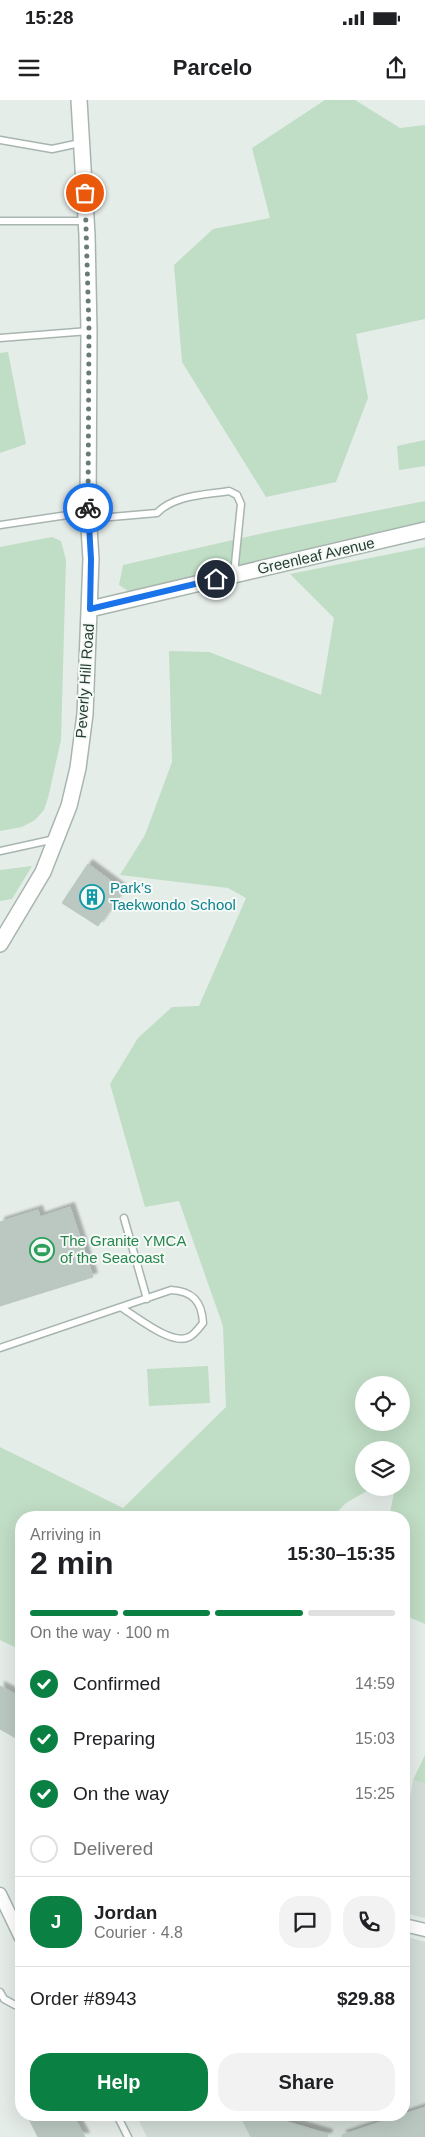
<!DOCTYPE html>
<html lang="en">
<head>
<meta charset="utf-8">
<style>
  body { margin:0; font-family:Helvetica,sans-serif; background:#f2f2f2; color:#202124; height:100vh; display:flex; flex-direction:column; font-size:19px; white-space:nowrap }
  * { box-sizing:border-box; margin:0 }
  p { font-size:16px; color:#757577 }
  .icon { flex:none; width:28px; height:28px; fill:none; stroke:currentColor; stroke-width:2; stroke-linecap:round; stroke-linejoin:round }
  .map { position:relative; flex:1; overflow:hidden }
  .sheet { position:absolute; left:15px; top:1411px; width:395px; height:610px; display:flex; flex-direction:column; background:#fff; border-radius:20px; box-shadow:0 5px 20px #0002 }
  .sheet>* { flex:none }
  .buttons { position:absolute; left:355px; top:1276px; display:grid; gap:10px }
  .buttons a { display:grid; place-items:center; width:55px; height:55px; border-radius:50%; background:#fff; box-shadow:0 5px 20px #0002; font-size:25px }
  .pin { position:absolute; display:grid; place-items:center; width:42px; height:42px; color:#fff; margin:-21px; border:2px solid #fff; border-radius:50%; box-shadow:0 1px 5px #0007 }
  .courier { position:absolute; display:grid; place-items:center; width:50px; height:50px; margin:-25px; border:4px solid #1a73e8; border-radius:50%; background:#fff; color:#222; box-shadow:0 1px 6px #0007 }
  .summary em { font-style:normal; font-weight:700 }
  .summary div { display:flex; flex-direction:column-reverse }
  .summary { display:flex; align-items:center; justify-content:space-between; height:85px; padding:0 15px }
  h1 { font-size:32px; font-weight:700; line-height:38px }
  .bar { display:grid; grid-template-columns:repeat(4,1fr); gap:8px 5px; align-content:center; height:60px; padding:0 15px }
  .bar i { height:6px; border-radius:4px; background:#e0e0e0 }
  .bar .active { background:#0b8043 }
  .bar p { grid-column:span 4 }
  .line { display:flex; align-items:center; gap:12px; padding:0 15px; border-top:1px solid #e0e0e0 }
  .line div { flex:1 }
  .round { display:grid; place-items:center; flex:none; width:52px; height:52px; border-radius:20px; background:#f2f2f2 }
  ol { padding:0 15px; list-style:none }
  li { display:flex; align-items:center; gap:15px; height:55px }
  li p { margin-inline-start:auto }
  li .icon { padding:5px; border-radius:50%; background:#0b8043; color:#fff; stroke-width:4 }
  li:last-child { color:#757577 }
  li i { width:28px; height:28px; border:2px solid #e0e0e0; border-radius:50% }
  .primary-button { display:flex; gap:10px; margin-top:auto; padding:10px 15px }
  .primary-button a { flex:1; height:58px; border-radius:20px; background:#0b8043; color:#fff; font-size:20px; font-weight:700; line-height:58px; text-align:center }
  .primary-button a+a { background:#f2f2f2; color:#202124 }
  .status { display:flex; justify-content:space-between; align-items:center; height:35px; padding:0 25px; background:#fff; direction:ltr }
  .status svg { height:14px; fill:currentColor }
  header { display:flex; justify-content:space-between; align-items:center; height:65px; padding:0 15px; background:#fff; font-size:22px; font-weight:700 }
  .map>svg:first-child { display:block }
  .built { fill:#d3ddd8 }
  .green { fill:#c0ddc5; fill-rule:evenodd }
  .building { fill:#bbc8c2; stroke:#b8c7bf; filter:url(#shadow) }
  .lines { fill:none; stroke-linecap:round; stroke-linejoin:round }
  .service-casing { stroke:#a8b5af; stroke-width:9 }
  .minor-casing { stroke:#a8b5af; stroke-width:15 }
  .tertiary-casing { stroke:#a8b5af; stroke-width:18 }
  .service { stroke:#fff; stroke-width:6 }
  .minor { stroke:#fff; stroke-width:12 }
  .tertiary { stroke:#fff; stroke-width:15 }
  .done { stroke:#687b74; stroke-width:5; stroke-dasharray:0 9 }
  .route { stroke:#1a73e8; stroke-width:6 }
  .labels { text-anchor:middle; stroke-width:4; stroke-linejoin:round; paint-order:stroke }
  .street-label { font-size:15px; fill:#253e35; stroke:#f6faf7 }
  .culture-label { font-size:15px; fill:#0d838f; stroke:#f6faf7; text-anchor:start }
  .leisure-label { font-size:15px; fill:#27864d; stroke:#f6faf7; text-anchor:start }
</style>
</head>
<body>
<div class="status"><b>15:28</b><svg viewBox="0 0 49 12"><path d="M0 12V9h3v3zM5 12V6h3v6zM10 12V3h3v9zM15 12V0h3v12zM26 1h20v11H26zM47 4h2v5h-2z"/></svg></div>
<header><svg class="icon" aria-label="menu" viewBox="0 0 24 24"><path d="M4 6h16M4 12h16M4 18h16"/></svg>Parcelo<svg class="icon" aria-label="share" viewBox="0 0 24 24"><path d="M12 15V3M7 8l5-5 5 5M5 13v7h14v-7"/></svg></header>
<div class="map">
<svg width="425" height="2037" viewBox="0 0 425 2037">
  <defs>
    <filter id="shadow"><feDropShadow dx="4.5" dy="-4.5" stdDeviation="1" flood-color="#0004"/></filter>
  </defs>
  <rect width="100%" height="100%" fill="#e5ede9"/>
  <path class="built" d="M413,1680L425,1683V1818L404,1813V1731Z
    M404,1836L425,1842V2037H147L136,2015H404Z"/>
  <path class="green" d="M325,0H355L400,28L425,25V219L356,234L368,298L336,382L266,397L182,262L174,165L213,129L270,118L252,48Z
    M8,252L26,344L0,353V253Z
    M425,340V366L399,370L397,346Z
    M425,401V421L131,493L119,485L123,465L273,431Z
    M52,437L61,441L66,460L61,640L48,698L44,710L35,720L22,727L0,731V447Z
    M425,447V1524L404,1515V1418L389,1417L394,1393L390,1388H401V1350H364V1388H372L346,1403L332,1417L21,1418V1550L0,1540V1347L123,1408L226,1307L223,1226L179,1101L145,1107L110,984L138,938L172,907L199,906L246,798L228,788L120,775L145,735L172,662L169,551L209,552L321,595L334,518L290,474ZM364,1285H401V1322H364Z
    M32,766L12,799L0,801V770Z
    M208,1266L210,1303L149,1306L147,1269Z
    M425,1655V1683L413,1680Z"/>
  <path class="building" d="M88,764L123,790L98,826L62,803Z
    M70,1107L93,1177L0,1206V1122L38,1110L40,1117Z
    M0,1586L21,1597V1641L0,1629Z
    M425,2007V2037H342V2035Z
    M27,2015H73L85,2037H38Z
    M240,2015H264L328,2034L327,2037H251Z"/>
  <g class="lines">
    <defs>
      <path id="service" d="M0,40L52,49L80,43
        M0,121H86
        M0,238L89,231
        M88,419L157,413C174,395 205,395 229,391L237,395L241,404L234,474
        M0,425L88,412
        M0,751L55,739
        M124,1118L147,1199
        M0,1248L171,1190C193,1191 202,1202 203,1223C199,1228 194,1235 189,1237C172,1246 137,1217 122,1208
        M0,1892L4,1899L15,1905L21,1903
        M117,2015L128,2037"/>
      <path id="minor" d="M0,1794L21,1838
        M404,1825L425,1830"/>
      <path id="tertiary" d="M90,509L425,430
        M0,844L43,772L69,706L78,668L85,614L91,459L88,412L89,231L87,135L79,0"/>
    </defs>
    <use href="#service" class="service-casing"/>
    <use href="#minor" class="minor-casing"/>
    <use href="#tertiary" class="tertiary-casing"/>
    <use href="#service" class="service"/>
    <use href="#minor" class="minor"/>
    <use href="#tertiary" class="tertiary"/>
  </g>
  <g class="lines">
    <path class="done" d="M85,93L89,230L88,408"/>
    <path class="route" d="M88,408L91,459L90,509L216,479"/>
  </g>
  <defs>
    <symbol id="building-ring" viewBox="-11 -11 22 22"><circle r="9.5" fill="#f6faf7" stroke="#0f9aa8" stroke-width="1.5"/><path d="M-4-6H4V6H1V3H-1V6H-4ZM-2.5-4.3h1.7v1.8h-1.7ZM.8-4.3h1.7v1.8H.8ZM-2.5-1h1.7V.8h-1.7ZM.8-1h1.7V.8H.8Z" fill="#0f9aa8"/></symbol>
    <symbol id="stadium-ring" viewBox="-11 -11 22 22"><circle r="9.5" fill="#f6faf7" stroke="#2e9e5b" stroke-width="1.5"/><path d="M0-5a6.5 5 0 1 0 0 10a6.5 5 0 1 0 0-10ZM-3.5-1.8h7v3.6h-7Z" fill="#2e9e5b"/></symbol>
  </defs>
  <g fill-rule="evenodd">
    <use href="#building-ring" x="78" y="783" width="28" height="28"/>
    <use href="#stadium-ring" x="28" y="1136" width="28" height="28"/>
  </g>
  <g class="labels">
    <g class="street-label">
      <text transform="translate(316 456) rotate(-13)" y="5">Greenleaf Avenue</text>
      <text transform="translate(85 581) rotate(-86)" y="5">Peverly Hill Road</text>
    </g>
    <g class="culture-label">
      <text x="110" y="793">Park’s<tspan x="110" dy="17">Taekwondo School</tspan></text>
    </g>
    <g class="leisure-label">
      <text x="60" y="1146">The Granite YMCA<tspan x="60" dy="17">of the Seacoast</tspan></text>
    </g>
  </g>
</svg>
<div class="buttons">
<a><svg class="icon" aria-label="locate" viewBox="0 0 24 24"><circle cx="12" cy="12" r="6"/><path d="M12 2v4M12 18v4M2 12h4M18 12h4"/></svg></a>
<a><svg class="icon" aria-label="layers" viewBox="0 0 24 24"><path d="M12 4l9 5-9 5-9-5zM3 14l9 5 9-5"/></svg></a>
</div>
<div class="pin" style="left:85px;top:93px;background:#ea580c"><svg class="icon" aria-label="bag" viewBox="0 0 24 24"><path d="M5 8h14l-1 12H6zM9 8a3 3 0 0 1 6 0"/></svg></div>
<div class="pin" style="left:216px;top:479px;background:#1f2937"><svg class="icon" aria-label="home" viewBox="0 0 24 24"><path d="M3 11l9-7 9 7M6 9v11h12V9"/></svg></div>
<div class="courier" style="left:88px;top:408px"><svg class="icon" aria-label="bike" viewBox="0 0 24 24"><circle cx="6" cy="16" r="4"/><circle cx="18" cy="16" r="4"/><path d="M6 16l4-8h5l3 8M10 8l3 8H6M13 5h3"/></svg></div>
<section class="sheet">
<div class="summary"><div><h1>2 min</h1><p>Arriving in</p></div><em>15:30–15:35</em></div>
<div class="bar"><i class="active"></i><i class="active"></i><i class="active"></i><i></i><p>On the way · 100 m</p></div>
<ol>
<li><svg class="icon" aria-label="check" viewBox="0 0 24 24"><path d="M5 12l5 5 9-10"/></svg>Confirmed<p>14:59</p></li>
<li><svg class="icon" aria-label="check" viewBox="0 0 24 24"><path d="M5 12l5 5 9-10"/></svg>Preparing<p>15:03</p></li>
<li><svg class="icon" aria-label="check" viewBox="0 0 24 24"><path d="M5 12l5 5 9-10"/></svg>On the way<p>15:25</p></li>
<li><i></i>Delivered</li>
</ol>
<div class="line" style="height:90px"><b class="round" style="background:#0b8043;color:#fff">J</b><div><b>Jordan</b><p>Courier · 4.8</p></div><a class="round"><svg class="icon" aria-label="chat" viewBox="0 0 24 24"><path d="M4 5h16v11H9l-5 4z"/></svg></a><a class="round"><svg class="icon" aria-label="phone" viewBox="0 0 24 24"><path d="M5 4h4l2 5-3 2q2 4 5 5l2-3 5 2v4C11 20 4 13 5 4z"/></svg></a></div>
<div class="line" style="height:65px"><div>Order #8943</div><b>$29.88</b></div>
<div class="primary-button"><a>Help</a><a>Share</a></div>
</section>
</div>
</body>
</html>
